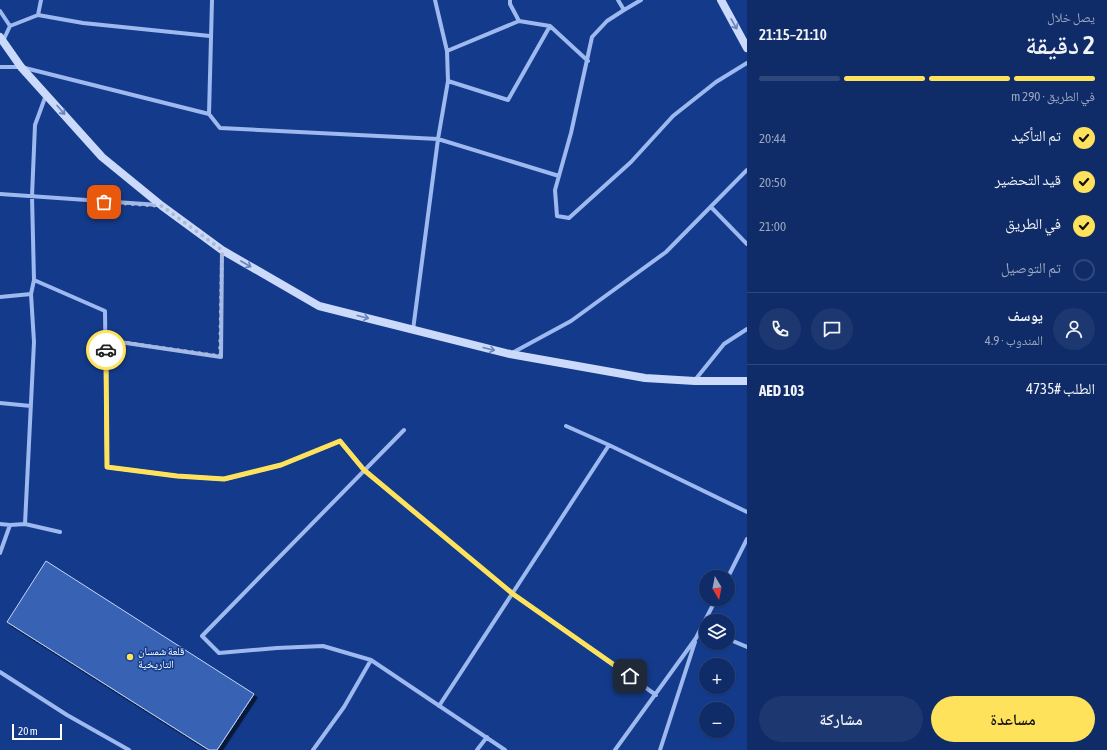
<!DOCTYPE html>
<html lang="ar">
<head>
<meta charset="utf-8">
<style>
  body { margin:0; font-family:"Asap Condensed","Noto Naskh Arabic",sans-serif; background:#1d3871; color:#f1f3f6; direction:rtl; height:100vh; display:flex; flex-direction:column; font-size:15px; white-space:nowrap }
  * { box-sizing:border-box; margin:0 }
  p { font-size:13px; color:#9ba7c0 }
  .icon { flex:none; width:22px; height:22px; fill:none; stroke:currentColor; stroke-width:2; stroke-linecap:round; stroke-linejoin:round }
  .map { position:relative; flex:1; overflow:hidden; direction:ltr }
  .drawer { display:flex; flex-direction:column; background:#0f2c68; width:360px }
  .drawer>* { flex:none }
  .needle { width:26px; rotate:170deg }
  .controls { position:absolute; left:699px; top:570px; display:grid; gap:8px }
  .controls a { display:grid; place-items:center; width:36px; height:36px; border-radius:50%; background:#0f2c68; box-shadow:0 1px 3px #0004,0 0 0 1px #2f487c; font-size:20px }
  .scale { position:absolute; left:12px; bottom:10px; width:50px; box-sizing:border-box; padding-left:4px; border:2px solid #fff; border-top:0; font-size:11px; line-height:14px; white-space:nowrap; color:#fff; -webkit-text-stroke:3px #143b8b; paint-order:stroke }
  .pin { position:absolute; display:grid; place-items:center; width:34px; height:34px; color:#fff; margin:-17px; border-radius:8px; box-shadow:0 2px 6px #0006 }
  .courier { position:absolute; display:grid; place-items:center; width:40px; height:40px; margin:-20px; border:3px solid #ffe25c; border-radius:50%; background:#fff; color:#222; box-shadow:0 1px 5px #0007 }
  .headline em { font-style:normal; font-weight:600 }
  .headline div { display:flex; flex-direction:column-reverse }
  .headline { display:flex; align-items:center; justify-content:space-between; height:68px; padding:0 12px }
  h1 { font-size:26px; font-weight:600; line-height:30px }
  .bar { display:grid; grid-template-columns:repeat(4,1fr); gap:6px 4px; align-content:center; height:48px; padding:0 12px }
  .bar i { height:5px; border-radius:3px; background:#2f487c }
  .bar .active { background:#ffe25c }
  .bar p { grid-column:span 4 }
  .line { display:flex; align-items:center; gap:10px; padding:0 12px; border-top:1px solid #2f487c }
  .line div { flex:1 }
  .round { display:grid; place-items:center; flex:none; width:42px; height:42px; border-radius:21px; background:#1d3871 }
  ol { padding:0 12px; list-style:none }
  li { display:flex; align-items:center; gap:12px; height:44px }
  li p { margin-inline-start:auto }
  li .icon { padding:4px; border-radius:50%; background:#ffe25c; color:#111; stroke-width:4 }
  li:last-child { color:#9ba7c0 }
  li i { width:22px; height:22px; border:2px solid #2f487c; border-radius:50% }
  .cta { display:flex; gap:8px; margin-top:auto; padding:8px 12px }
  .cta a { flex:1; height:46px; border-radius:24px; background:#ffe25c; color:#111; font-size:16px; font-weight:600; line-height:46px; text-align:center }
  .cta a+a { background:#1d3871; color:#f1f3f6 }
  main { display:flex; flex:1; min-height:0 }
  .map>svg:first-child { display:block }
  .building { fill:#3862b3; stroke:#c3d6fb; filter:url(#shadow) }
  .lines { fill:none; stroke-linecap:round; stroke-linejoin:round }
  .street { stroke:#9db9f0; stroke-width:4 }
  .secondary { stroke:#cbdafb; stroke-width:8 }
  .oneway { stroke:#6683bd }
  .done { stroke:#adbad6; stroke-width:4; stroke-dasharray:0 7.2 }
  .route { stroke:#ffe25c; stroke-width:5 }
  .poi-dot { fill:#ffe25c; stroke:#143b8b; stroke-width:1.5 }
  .labels { text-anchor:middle; stroke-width:3; stroke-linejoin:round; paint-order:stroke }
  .poi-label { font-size:11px; fill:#fff; stroke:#143b8b; text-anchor:start }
</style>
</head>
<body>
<main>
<section class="drawer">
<div class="headline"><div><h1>2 دقيقة</h1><p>يصل خلال</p></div><em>21:10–21:15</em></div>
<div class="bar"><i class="active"></i><i class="active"></i><i class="active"></i><i></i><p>في الطريق · 290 m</p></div>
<ol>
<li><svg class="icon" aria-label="check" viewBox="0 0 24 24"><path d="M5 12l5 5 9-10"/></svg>تم التأكيد<p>20:44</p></li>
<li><svg class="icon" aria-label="check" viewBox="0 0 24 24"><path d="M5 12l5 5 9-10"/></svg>قيد التحضير<p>20:50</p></li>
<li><svg class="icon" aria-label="check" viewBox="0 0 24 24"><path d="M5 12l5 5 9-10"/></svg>في الطريق<p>21:00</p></li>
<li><i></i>تم التوصيل</li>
</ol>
<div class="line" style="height:72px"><a class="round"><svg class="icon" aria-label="person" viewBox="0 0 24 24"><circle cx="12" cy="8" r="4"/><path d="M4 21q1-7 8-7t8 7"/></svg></a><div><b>يوسف</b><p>المندوب · 4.9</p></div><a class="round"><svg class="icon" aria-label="chat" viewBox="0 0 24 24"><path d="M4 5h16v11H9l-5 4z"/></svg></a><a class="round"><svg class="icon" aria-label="phone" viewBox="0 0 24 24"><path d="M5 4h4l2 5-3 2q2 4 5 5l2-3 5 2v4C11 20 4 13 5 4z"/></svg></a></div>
<div class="line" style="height:52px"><div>الطلب #4735</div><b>AED 103</b></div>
<div class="cta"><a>مساعدة</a><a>مشاركة</a></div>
</section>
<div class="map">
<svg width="747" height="750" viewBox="0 0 747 750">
  <defs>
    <filter id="shadow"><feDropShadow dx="3.5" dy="3.5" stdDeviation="0" flood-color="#0009"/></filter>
  </defs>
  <rect width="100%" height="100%" fill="#143b8b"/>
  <path class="building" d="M46,561L254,694L217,750H209L7,622Z"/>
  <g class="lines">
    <path class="street" d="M212,0L209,114L220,128L438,139L559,176
      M510,0V4L519,21L550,26L588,61
      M618,0L624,10
      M641,0L624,10L607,21L592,37L571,133L555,190L557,216L569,218L631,162L673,116L716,82L747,63
      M0,11L10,26
      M38,15L83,23L210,36
      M3,41L10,26L38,15L41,0
      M447,51L519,21
      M0,67H21L209,114
      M448,81L508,100L550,26
      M0,194L159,205
      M711,207L747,244
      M34,280L105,311L107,467L177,476L225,479L281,465L340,441L364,470L513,594L656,695
      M0,297L31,294
      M413,330L438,139L448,81L447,51L435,0
      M106,340L221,357L222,250
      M512,353L571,321L666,252L747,170
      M695,380L724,344L747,329
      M0,403L31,406
      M566,426L609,445L747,512
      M404,430L202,636L219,653L277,648L323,646L371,660L505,750
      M0,524L10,525L25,524L60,532
      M25,524L34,342L31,294L34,280L32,196L35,125L46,95
      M0,553L10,525
      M728,577L747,539
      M728,639L747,647
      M0,672L67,715L129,750
      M439,706L609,445
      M313,750L344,707L371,660
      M477,750L487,737
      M615,750L696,638L716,599
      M660,750L695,642"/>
    <path class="secondary" d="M721,0L747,48
      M0,37L21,67L102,157L162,206L222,250L319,306L510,354L645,378L695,381H747"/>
  </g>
  <defs><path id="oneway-shaft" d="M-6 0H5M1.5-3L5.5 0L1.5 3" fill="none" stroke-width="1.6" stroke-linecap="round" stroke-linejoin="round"/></defs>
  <g class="oneway">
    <use href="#oneway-shaft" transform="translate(734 24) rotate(61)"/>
    <use href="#oneway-shaft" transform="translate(61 110) rotate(49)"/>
    <use href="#oneway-shaft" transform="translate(246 264) rotate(30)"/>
    <use href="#oneway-shaft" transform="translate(363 317) rotate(14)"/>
    <use href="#oneway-shaft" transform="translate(489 349) rotate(14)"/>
  </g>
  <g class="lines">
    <path class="done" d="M104,202L162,206L222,250L220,356L106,340V350"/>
    <path class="route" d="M106,350L107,467L177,476L224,479L281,465L340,441L364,470L513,594L630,676"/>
  </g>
  <circle class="poi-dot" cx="130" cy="657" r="4"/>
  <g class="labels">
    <g class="poi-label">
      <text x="138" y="655">قلعة شمسان<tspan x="138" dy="13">التاريخية</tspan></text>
    </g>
  </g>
</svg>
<div class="controls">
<a><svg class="needle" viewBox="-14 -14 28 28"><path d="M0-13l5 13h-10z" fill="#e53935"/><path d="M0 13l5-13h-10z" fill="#9ba7c0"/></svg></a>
<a><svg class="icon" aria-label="layers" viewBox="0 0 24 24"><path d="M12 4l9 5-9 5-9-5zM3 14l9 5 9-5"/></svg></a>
<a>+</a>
<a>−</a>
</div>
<div class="scale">20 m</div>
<div class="pin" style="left:104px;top:202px;background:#ea580c"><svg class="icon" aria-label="bag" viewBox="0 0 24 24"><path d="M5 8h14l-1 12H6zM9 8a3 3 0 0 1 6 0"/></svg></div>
<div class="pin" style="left:630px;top:676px;background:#1f2937"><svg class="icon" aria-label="home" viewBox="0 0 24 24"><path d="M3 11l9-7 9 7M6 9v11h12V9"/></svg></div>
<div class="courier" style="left:106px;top:350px"><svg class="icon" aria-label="car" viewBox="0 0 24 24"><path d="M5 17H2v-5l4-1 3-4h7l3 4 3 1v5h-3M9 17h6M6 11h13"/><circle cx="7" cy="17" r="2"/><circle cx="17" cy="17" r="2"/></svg></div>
</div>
</main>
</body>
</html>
